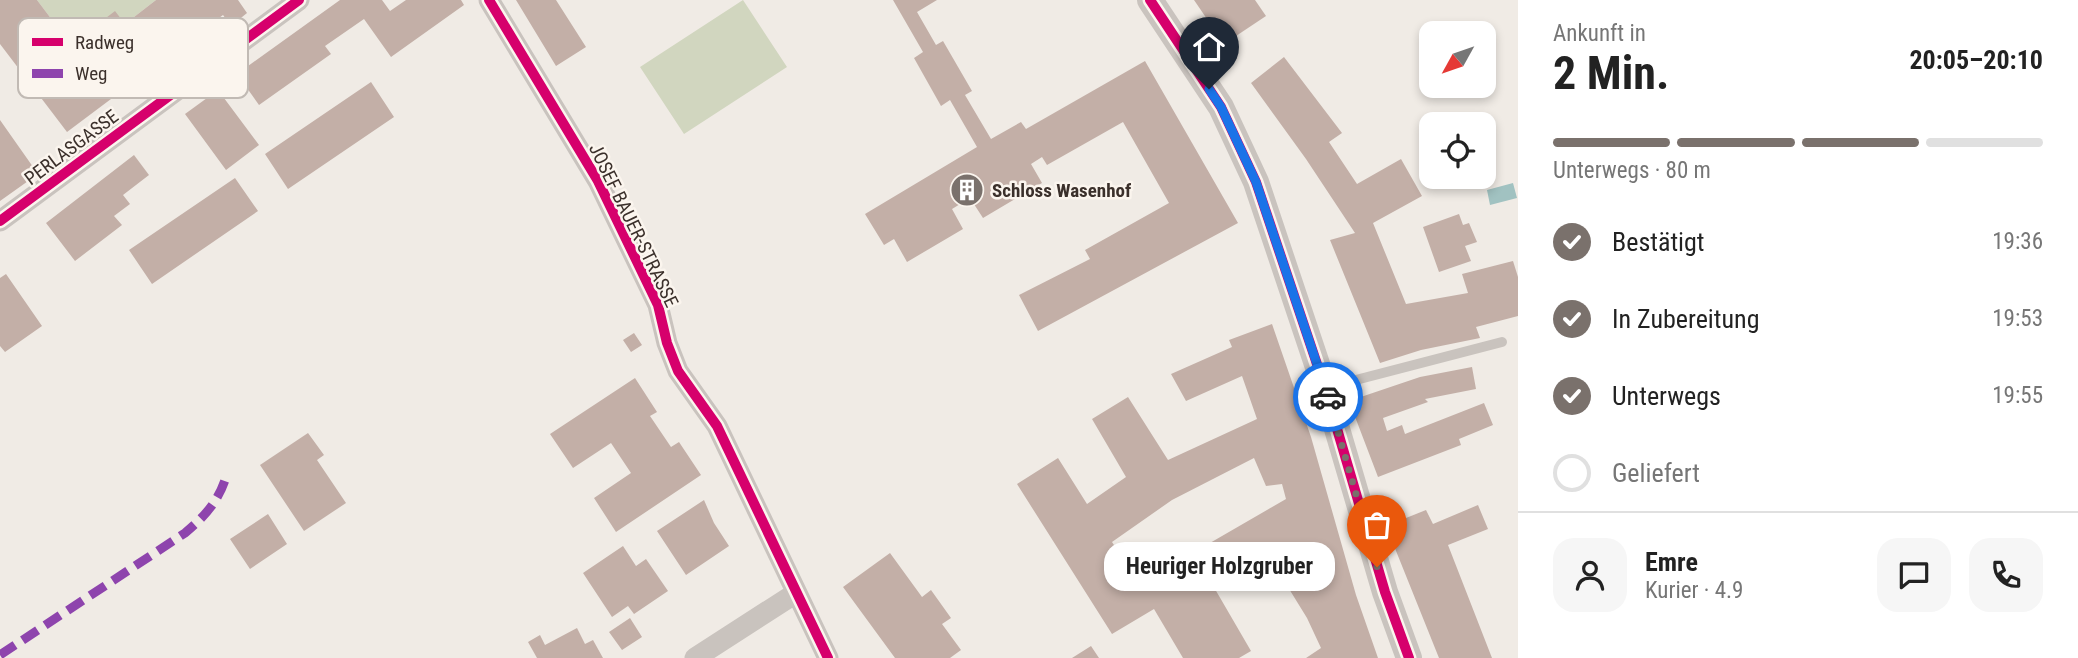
<!DOCTYPE html>
<html lang="de">
<head>
<meta charset="utf-8">
<style>
  body { margin:0; font-family:"Roboto Condensed",sans-serif; background:#f6f6f6; color:#222; height:100vh; display:flex; flex-direction:column; font-size:26px; white-space:nowrap }
  * { box-sizing:border-box; margin:0 }
  p { font-size:23px; color:#767676 }
  .icon { flex:none; width:38px; height:38px; fill:none; stroke:currentColor; stroke-width:2; stroke-linecap:round; stroke-linejoin:round }
  .map { position:relative; flex:1; overflow:hidden }
  .panel { display:flex; flex-direction:column; background:#fff; width:560px }
  .panel>* { flex:none }
  .needle { width:46px; rotate:230deg }
  .buttons { position:absolute; left:1419px; top:21px; display:grid; gap:14px }
  .buttons a { display:grid; place-items:center; width:77px; height:77px; border-radius:14px; background:#fff; box-shadow:0 4px 10px #0003; font-size:35px }
  .pin { position:absolute; display:grid; place-items:center; width:60px; height:60px; color:#fff; margin:-72px -30px; border-radius:50% 50% 50% 0; rotate:-45deg; box-shadow:0 0 7px #0007 }
  .pin .icon { rotate:45deg }
  .courier { position:absolute; display:grid; place-items:center; width:70px; height:70px; margin:-35px; border:5px solid #1a73e8; border-radius:50%; background:#fff; color:#222; box-shadow:0 2px 9px #0007 }
  .bubble { position:absolute; height:49px; border-radius:21px; background:#fff; box-shadow:0 4px 10px #0003; font-size:23px; font-weight:700; line-height:49px; text-align:center }
  .summary em { font-style:normal; font-weight:700 }
  .summary div { display:flex; flex-direction:column-reverse }
  .summary { display:flex; align-items:center; justify-content:space-between; height:119px; padding:0 35px }
  h1 { font-size:46px; font-weight:700; line-height:52px }
  .bar { display:grid; grid-template-columns:repeat(4,1fr); gap:10px 7px; align-content:center; height:84px; padding:0 35px }
  .bar i { height:9px; border-radius:5px; background:#e0e0e0 }
  .bar .on { background:#7a716c }
  .bar p { grid-column:span 4 }
  .line { display:flex; align-items:center; gap:18px; padding:0 35px; border-top:2px solid #e0e0e0 }
  .line div { flex:1 }
  .round { display:grid; place-items:center; flex:none; width:74px; height:74px; border-radius:21px; background:#f6f6f6 }
  ol { padding:0 35px; list-style:none }
  li { display:flex; align-items:center; gap:21px; height:77px }
  li p { margin-inline-start:auto }
  li .icon { padding:7px; border-radius:50%; background:#7a716c; color:#fff; stroke-width:4 }
  li:last-child { color:#767676 }
  li i { width:38px; height:38px; border:4px solid #e0e0e0; border-radius:50% }
  main { display:flex; flex:1; min-height:0 }
  .map>svg:first-child { display:block }
  .green { fill:#d1d6bf }
  .water { fill:#a1c2c1 }
  .building { fill:#c3afa7; fill-rule:evenodd }
  .lines { fill:none; stroke-linecap:round; stroke-linejoin:round }
  .service { stroke:#c9c3be; stroke-width:10 }
  .minor { stroke:#c9c3be; stroke-width:21 }
  .tertiary { stroke:#c9c3be; stroke-width:26 }
  .quiet { stroke:#8e44ad; stroke-width:9; stroke-dasharray:18 9; stroke-linecap:butt }
  .cycleway-casing { stroke:#fbf5ee; stroke-width:15 }
  .cycleway { stroke:#d6006c; stroke-width:10 }
  .done { stroke:#7a716c; stroke-width:7; stroke-dasharray:0 12.6 }
  .route { stroke:#1a73e8; stroke-width:9 }
  .labels { text-anchor:middle; stroke-width:5; stroke-linejoin:round; paint-order:stroke }
  .street-label { font-size:19px; fill:#3b302b; stroke:#fbf5ee }
  .poi-label { font-size:19px; font-weight:bold; fill:#3b302b; stroke:#fbf5ee; text-anchor:start }
  .key { fill:#fbf5ee; stroke:#c1bab4; stroke-width:2 }
  .key-label { font-size:19px; fill:#3b302b }
</style>
</head>
<body>
<main>
<div class="map">
<svg width="1518" height="658" viewBox="0 0 1518 658">
  <rect width="100%" height="100%" fill="#f0ebe5"/>
  <path class="green" d="M37,0H156L125,24L71,45Z
    M743,0L787,67L684,134L640,67Z"/>
  <path class="water" d="M1513,183L1517,198L1490,205L1487,190Z"/>
  <path class="building" d="M0,0H37L71,45L115,11L125,24L156,0H238L247,13L231,26L223,15L67,132L0,44Z
    M340,0H382L390,11L406,0H461L464,5L391,57L364,19L325,46L331,54L259,105L237,74Z
    M516,0H556L586,47L556,66Z
    M893,0H937L917,12L936,45L943,41L972,91L965,95L991,139L1021,122L1026,129L1145,61L1238,223L1038,331L1019,295L1090,259L1085,250L1169,203L1123,122L1047,165L1042,157L1031,164L1042,183L983,218L970,198L952,209L963,229L907,262L894,239L884,245L865,214L977,147L950,100L941,106L914,58L923,52Z
    M1194,0H1255L1266,16L1224,44Z
    M1284,57L1342,133L1329,142L1357,184L1401,159L1422,196L1373,223L1406,304L1468,293L1462,274L1513,261L1518,277V316L1476,327L1480,338L1421,350L1380,363L1330,240L1355,233L1306,159L1251,83Z
    M371,82L394,117L288,189L265,154Z
    M218,90L259,145L226,170L185,114Z
    M0,120L38,174L0,201Z
    M134,155L149,175L123,195L130,204L114,216L122,225L75,261L46,223Z
    M235,178L258,211L152,284L129,250Z
    M1459,214L1463,225L1469,223L1477,242L1465,246L1471,261L1439,272L1423,227Z
    M6,274L42,326L5,352L0,346V278Z
    M1272,324L1311,437L1356,595L1378,658H1306L1321,648L1307,618L1262,545L1208,577L1251,651L1239,658H1183L1154,609L1112,634L1017,484L1058,458L1087,504L1126,477L1092,419L1128,397L1168,460L1257,419L1242,376L1186,401L1171,374L1232,347L1229,340ZM1254,458L1266,486L1282,484L1286,499L1139,584L1112,542L1172,500Z
    M634,333L642,345L631,352L623,340Z
    M1472,367L1476,389L1425,399L1428,402L1383,418L1387,431L1402,425L1405,434L1484,403L1493,425L1459,439L1461,445L1378,477L1349,401L1420,377Z
    M635,378L657,412L650,416L671,447L679,442L701,475L616,532L594,498L631,473L611,443L573,468L550,434Z
    M308,433L324,455L317,460L346,503L304,531L260,465Z
    M704,500L714,523L729,546L686,575L657,531Z
    M1478,505L1488,529L1448,545L1492,658H1439L1386,526L1426,510L1433,524Z
    M268,514L287,544L250,569L230,539Z
    M623,546L636,566L646,559L668,591L634,614L628,606L612,617L583,573Z
    M890,553L922,597L931,590L951,618L942,624L961,650L950,658H895L843,587Z
    M630,618L642,637L622,650L609,632Z
    M577,628L585,644L593,640L603,658H537L528,642L540,635L545,645Z
    M1091,646L1099,658H1072Z"/>
  <g class="lines">
    <path class="service" d="M1325,388L1502,342"/>
    <path class="minor" d="M489,0L598,181L658,305L667,343L678,371L717,426L828,658
      M0,221L299,0
      M695,658L796,593"/>
    <path class="tertiary" d="M1150,0L1221,107L1256,182L1325,388L1385,592L1409,658"/>
    <path class="quiet" d="M0,655L185,533C205,516 218,502 226,477"/>
    <defs>
      <path id="cycleway" d="M489,0L598,181L658,305L667,343L678,371L717,426L828,658
        M1150,0L1221,107L1256,182L1325,388L1385,592L1409,658
        M0,221L299,0"/>
    </defs>
    <use href="#cycleway" class="cycleway-casing"/>
    <use href="#cycleway" class="cycleway"/>
  </g>
  <g class="lines">
    <path class="done" d="M1328,397L1377,567"/>
    <path class="route" d="M1209,89L1221,107L1256,182L1328,397"/>
  </g>
  <defs>
    <symbol id="building-disc" viewBox="-11 -11 22 22"><circle r="9.5" fill="#7a716c" stroke="#fbf5ee"/><path d="M-4-6H4V6H1V3H-1V6H-4ZM-2.5-4.3h1.7v1.8h-1.7ZM.8-4.3h1.7v1.8H.8ZM-2.5-1h1.7V.8h-1.7ZM.8-1h1.7V.8H.8Z" fill="#fff"/></symbol>
  </defs>
  <g fill-rule="evenodd">
    <use href="#building-disc" x="948" y="171" width="38" height="38"/>
  </g>
  <g class="labels">
    <g class="street-label">
      <text transform="translate(71 147) rotate(-37)" y="7">PERLASGASSE</text>
      <text transform="translate(634 225) rotate(64)" y="7">JOSEF BAUER-STRASSE</text>
    </g>
    <g class="poi-label">
      <text x="992" y="197">Schloss Wasenhof</text>
    </g>
  </g>
  <rect x="18" y="18" width="230" height="80" rx="10" class="key"/>
  <rect x="32" y="38" width="31" height="8" fill="#d6006c"/>
  <rect x="32" y="69" width="31" height="9" fill="#8e44ad"/>
  <g class="key-label">
    <text x="75" y="49">Radweg</text>
    <text x="75" y="80">Weg</text>
  </g>
</svg>
<div class="buttons">
<a><svg class="needle" viewBox="-14 -14 28 28"><path d="M0-13l5 13h-10z" fill="#e53935"/><path d="M0 13l5-13h-10z" fill="#767676"/></svg></a>
<a><svg class="icon" aria-label="locate" viewBox="0 0 24 24"><circle cx="12" cy="12" r="6"/><path d="M12 2v4M12 18v4M2 12h4M18 12h4"/></svg></a>
</div>
<div class="pin" style="left:1377px;top:567px;background:#ea580c"><svg class="icon" aria-label="bag" viewBox="0 0 24 24"><path d="M5 8h14l-1 12H6zM9 8a3 3 0 0 1 6 0"/></svg></div>
<div class="pin" style="left:1209px;top:89px;background:#1f2937"><svg class="icon" aria-label="home" viewBox="0 0 24 24"><path d="M3 11l9-7 9 7M6 9v11h12V9"/></svg></div>
<div class="courier" style="left:1328px;top:397px"><svg class="icon" aria-label="car" viewBox="0 0 24 24"><path d="M5 17H2v-5l4-1 3-4h7l3 4 3 1v5h-3M9 17h6M6 11h13"/><circle cx="7" cy="17" r="2"/><circle cx="17" cy="17" r="2"/></svg></div>
<div class="bubble" style="left:1104px;top:542px;width:231px">Heuriger Holzgruber</div>
</div>
<section class="panel">
<div class="summary"><div><h1>2 Min.</h1><p>Ankunft in</p></div><em>20:05–20:10</em></div>
<div class="bar"><i class="on"></i><i class="on"></i><i class="on"></i><i></i><p>Unterwegs · 80 m</p></div>
<ol>
<li><svg class="icon" aria-label="check" viewBox="0 0 24 24"><path d="M5 12l5 5 9-10"/></svg>Bestätigt<p>19:36</p></li>
<li><svg class="icon" aria-label="check" viewBox="0 0 24 24"><path d="M5 12l5 5 9-10"/></svg>In Zubereitung<p>19:53</p></li>
<li><svg class="icon" aria-label="check" viewBox="0 0 24 24"><path d="M5 12l5 5 9-10"/></svg>Unterwegs<p>19:55</p></li>
<li><i></i>Geliefert</li>
</ol>
<div class="line" style="height:126px"><a class="round"><svg class="icon" aria-label="person" viewBox="0 0 24 24"><circle cx="12" cy="8" r="4"/><path d="M4 21q1-7 8-7t8 7"/></svg></a><div><b>Emre</b><p>Kurier · 4.9</p></div><a class="round"><svg class="icon" aria-label="chat" viewBox="0 0 24 24"><path d="M4 5h16v11H9l-5 4z"/></svg></a><a class="round"><svg class="icon" aria-label="phone" viewBox="0 0 24 24"><path d="M5 4h4l2 5-3 2q2 4 5 5l2-3 5 2v4C11 20 4 13 5 4z"/></svg></a></div>
</section>
</main>
</body>
</html>
